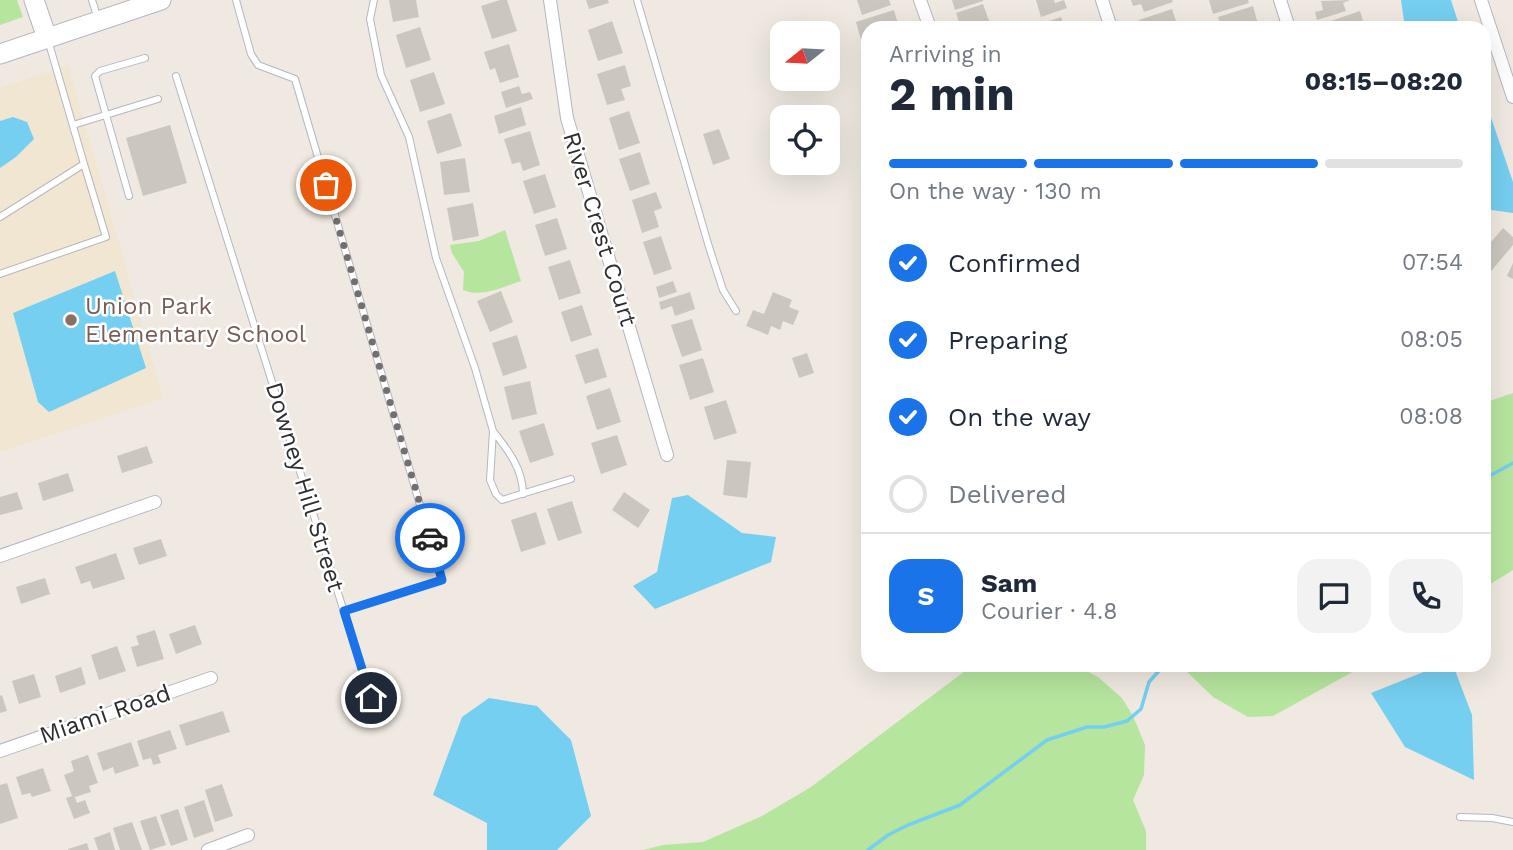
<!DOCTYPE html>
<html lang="en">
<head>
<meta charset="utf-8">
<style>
  body { margin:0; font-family:"Work Sans",sans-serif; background:#f2f2f3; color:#1f2937; height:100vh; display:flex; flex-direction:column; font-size:26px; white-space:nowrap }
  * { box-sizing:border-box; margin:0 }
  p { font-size:23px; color:#747a83 }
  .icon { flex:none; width:38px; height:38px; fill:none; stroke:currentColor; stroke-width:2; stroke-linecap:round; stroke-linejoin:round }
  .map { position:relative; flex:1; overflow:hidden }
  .panel { position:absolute; left:861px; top:21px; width:630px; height:651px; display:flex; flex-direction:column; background:#fff; border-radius:21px; box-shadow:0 7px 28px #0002 }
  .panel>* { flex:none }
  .needle { width:46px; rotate:252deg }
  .buttons { position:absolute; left:770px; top:21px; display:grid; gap:14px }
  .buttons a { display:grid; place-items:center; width:70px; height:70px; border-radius:14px; background:#fff; box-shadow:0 7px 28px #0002; font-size:35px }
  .pin { position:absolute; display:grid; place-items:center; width:60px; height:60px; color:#fff; margin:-30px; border:4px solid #fff; border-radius:50%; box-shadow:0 2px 7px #0007 }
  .courier { position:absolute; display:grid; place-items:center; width:70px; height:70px; margin:-35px; border:5px solid #1a73e8; border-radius:50%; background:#fff; color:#222; box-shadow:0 2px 9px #0007 }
  .headline em { font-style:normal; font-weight:700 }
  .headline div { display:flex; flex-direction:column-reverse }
  .headline { display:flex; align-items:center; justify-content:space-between; height:119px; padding:0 28px }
  h1 { font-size:46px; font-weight:700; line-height:52px }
  .bar { display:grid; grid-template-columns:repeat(4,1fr); gap:10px 7px; align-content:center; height:84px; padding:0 28px }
  .bar i { height:9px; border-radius:5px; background:#e0e1e3 }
  .bar .on { background:#1a73e8 }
  .bar p { grid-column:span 4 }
  .line { display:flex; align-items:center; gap:18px; padding:0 28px; border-top:2px solid #e0e1e3 }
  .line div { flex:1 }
  .round { display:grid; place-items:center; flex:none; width:74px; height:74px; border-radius:21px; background:#f2f2f3 }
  ol { padding:0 28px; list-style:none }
  li { display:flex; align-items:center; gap:21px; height:77px }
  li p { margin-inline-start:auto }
  li .icon { padding:7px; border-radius:50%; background:#1a73e8; color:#fff; stroke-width:4 }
  li:last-child { color:#747a83 }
  li i { width:38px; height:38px; border:4px solid #e0e1e3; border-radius:50% }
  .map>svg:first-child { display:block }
  .education { fill:#f0e6d1 }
  .green { fill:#b6e59e }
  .water { fill:#75cff0 }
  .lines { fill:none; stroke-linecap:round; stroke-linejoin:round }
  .stream { stroke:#75cff0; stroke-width:3.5 }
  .building { fill:#cbc7bf }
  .lane-casing { stroke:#b4b7c1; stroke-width:8 }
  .street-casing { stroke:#b4b7c1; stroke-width:14 }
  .secondary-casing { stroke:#b4b7c1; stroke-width:21 }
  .lane { stroke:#fff; stroke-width:6 }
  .street { stroke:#fff; stroke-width:12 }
  .secondary { stroke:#fff; stroke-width:19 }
  .done { stroke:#726f6d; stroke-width:7; stroke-dasharray:0 12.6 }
  .route { stroke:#1a73e8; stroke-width:9 }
  .education-dot { fill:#8d6e63; stroke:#fff; stroke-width:2.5 }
  .labels { text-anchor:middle; stroke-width:5; stroke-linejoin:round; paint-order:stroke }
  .street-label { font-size:24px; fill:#2e2e2e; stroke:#fff }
  .education-label { font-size:24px; fill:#785e54; stroke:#fff; text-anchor:start }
</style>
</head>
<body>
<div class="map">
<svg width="1513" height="850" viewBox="0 0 1513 850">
  <rect width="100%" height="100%" fill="#efe9e1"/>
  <path class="education" d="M68,65L163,398L0,452V88Z"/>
  <path class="green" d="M0,0H17L23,17L0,25Z
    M505,230L521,281C502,287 482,298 463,290L464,272L452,253L450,245L479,241Z
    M1513,393V570L1484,588V403Z
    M973,665H1075L1098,677L1122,698L1133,716L1145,745L1144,775L1133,800L1146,831V850H643L663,845L703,842L762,816L811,787Z
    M1180,665H1365L1273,716L1248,717L1213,697Z"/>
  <path class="water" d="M1401,0H1451L1460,28H1405Z
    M1484,97L1513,182V213L1492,210L1484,216Z
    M13,117L27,122L34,139L16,157L0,168V121Z
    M115,271L146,368L49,412L38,402L13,313Z
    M688,495L742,533L776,537L771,562L655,609L633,586L657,572L672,498Z
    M1441,665H1453L1472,715L1474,780L1405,747L1371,693Z
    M489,698L537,706L571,740L591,816L557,850H487V823L433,795L462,717Z"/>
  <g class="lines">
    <path class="stream" d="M1484,479L1513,463
      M868,850L888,835L908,825L960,805L1047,740L1087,727H1104L1127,721L1141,709L1149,682L1164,665"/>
  </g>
  <path class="building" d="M389,0H416L419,17L393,22Z
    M500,0H507L517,31L492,39L481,6Z
    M586,0H608L609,3L589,9Z
    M857,0H889L891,5L862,15Z
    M952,0H983V1L955,10Z
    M1036,0H1054L1055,3L1064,0L1067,8L1041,17Z
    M1131,0H1172L1173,2L1144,12L1141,4L1133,6Z
    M1209,0H1248L1249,3L1213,14Z
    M1350,0L1343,3L1346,11L1317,20L1315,12L1323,10L1321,1Z
    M983,4L989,21L961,28L956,13Z
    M1253,6L1258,24L1245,28H1222L1218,17Z
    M1172,9L1178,27L1141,28L1139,20Z
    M894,10L899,27L868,28V38L861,40L856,22Z
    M1360,11L1365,28H1327L1325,23Z
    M1061,17L1064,26L1073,23L1075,28H1038V25Z
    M612,21L623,53L598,61L588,30Z
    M420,27L431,60L406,68L396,35Z
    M509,44L519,77L500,83L495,68L490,70L484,52Z
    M625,65L631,86L621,89L625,100L607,105L597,74Z
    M434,72L445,104L420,112L410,80Z
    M519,86L522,94L530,92L533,99L506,108L501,92Z
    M521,107L526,125L499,134L494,116Z
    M629,111L640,143L619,150L609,118Z
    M451,113L462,146L437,154L427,121Z
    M170,125L187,183L143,196L126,138Z
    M719,129L730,159L713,165L703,134Z
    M530,131L540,165L523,171L520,162L512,164L504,139Z
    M640,152L650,184L630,191L619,159Z
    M465,158L470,192L444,195L440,162Z
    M545,174L556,207L534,214L523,181Z
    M656,192L662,208L654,211L659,227L642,233L632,200Z
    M473,203L479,236L453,241L447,208Z
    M557,218L567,249L545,256L535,225Z
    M1503,228L1513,237V245L1487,276L1484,274V250Z
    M661,236L672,269L654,275L643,242Z
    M570,260L581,293L559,300L548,267Z
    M1513,263V279L1507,276Z
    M673,281L677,292L659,298L656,287Z
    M501,291L513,322L490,332L477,301Z
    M690,292L695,309L675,316L672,306L661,310L659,302Z
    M773,292L792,300L789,307L799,311L793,325L783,321L780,330L771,326L768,335L746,326L753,310L764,314Z
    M582,305L592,335L571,342L561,312Z
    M692,319L702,350L682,357L671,325Z
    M517,335L527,368L503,376L492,343Z
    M598,348L607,377L585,384L575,355Z
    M807,353L814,373L799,378L792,358Z
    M703,358L714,392L690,400L679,365Z
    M530,381L537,414L512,420L504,387Z
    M610,388L621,422L597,430L586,396Z
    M726,400L737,433L714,440L704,407Z
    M544,423L554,455L530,463L519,431Z
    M617,435L627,465L601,474L591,443Z
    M147,446L153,463L122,473L117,456Z
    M727,460L751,462L747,498L723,495Z
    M68,473L74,491L43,501L38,483Z
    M17,492L23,509L0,515V497Z
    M624,492L650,510L638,528L612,510Z
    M572,501L582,533L558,541L547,509Z
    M536,512L546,544L521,552L511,520Z
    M161,539L167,556L139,565L133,548Z
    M116,553L125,579L93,589L90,581L81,584L75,567Z
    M45,578L50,594L21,604L16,587Z
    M195,625L202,644L176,654L169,634Z
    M155,630L164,659L137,667L131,647L139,645L136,636Z
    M117,646L126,671L99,680L91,655Z
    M81,667L86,684L60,693L55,676Z
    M34,674L41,697L19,704L12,681Z
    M2,695L7,711L0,713V696Z
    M223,711L230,732L186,746L179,725Z
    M170,730L177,749L158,755L161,763L153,765L151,758L143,760L137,741Z
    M131,742L139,766L115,774L113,767L103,771L97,753Z
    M88,755L98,783L89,786L91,792L75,797L77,803L85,800L90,813L74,819L66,798L72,796L64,775L74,771L71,761Z
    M43,768L51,791L32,797L30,793L22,795L16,777Z
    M7,783L18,818L0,824V785Z
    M222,784L233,816L215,822L205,790Z
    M204,800L214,831L194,838L184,807Z
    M178,809L188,840L171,846L160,815Z
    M156,816L166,845L150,850L140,821Z
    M132,822L142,850H120L113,828Z
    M110,832L115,850H98L94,838Z
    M87,843L89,850H68V849Z"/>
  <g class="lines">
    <defs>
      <path id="lane" d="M92,0L98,19
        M236,0L251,54L258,65L295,79L442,580L344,611
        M374,0L370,19L381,75L409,137L436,258L475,368L493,431L490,480L496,494L502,500L571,479
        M637,0L709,247L723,290L736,311
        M176,76L371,698
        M73,125L158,99
        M129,196L95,76L100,71L145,58
        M0,217L84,164L48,40
        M0,274L106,237L84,164
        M493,431C508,450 523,469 523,494
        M1460,817L1492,818L1513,822"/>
      <path id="street" d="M550,0L567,118L667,455
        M920,0L930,28
        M1102,0L1111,28
        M1280,0L1289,28
        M1481,0L1513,97
        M0,556L155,502
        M0,751L211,678
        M208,850L248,835"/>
      <path id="secondary" d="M34,0L47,38
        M0,54L161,0"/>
    </defs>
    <use href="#lane" class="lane-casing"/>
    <use href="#street" class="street-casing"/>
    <use href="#secondary" class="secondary-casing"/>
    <use href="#lane" class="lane"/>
    <use href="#street" class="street"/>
    <use href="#secondary" class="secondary"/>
  </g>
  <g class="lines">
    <path class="done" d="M326,185L430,538"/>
    <path class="route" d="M371,698L344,611L442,580L430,538"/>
  </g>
  <circle class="education-dot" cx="71" cy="320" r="7"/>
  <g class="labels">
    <g class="street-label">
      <text transform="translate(600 229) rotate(73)" y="8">River Crest Court</text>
      <text transform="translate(305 487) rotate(73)" y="8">Downey Hill Street</text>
      <text transform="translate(105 714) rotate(-19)" y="8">Miami Road</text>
    </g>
    <g class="education-label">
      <text x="85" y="314">Union Park<tspan x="85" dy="28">Elementary School</tspan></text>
    </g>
  </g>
</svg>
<div class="buttons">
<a><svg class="needle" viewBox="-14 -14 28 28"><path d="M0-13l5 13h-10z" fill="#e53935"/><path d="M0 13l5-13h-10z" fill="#747a83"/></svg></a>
<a><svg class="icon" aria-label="locate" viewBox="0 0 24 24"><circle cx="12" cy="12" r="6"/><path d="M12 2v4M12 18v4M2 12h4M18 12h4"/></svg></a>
</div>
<div class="pin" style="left:326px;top:185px;background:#ea580c"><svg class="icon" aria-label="bag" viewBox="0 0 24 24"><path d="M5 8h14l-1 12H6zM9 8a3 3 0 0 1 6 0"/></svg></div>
<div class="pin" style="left:371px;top:698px;background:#1f2937"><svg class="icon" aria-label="home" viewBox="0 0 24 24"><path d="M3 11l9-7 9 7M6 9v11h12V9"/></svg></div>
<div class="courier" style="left:430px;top:538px"><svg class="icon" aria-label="car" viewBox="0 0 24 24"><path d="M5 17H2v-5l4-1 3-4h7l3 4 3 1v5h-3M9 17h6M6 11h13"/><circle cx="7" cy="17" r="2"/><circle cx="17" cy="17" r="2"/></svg></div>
<section class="panel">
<div class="headline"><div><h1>2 min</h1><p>Arriving in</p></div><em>08:15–08:20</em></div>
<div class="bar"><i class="on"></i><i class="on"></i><i class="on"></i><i></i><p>On the way · 130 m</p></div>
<ol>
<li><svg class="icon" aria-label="check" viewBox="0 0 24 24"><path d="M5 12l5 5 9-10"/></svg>Confirmed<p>07:54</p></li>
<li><svg class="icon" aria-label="check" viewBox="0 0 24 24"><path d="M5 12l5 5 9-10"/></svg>Preparing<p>08:05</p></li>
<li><svg class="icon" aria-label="check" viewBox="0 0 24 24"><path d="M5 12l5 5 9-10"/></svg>On the way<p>08:08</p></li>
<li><i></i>Delivered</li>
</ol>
<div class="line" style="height:126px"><b class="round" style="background:#1a73e8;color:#fff">S</b><div><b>Sam</b><p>Courier · 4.8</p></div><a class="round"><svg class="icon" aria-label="chat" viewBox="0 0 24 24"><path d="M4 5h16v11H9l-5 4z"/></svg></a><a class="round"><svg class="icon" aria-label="phone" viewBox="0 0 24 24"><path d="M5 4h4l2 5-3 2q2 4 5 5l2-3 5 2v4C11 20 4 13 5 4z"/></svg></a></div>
</section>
</div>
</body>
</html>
